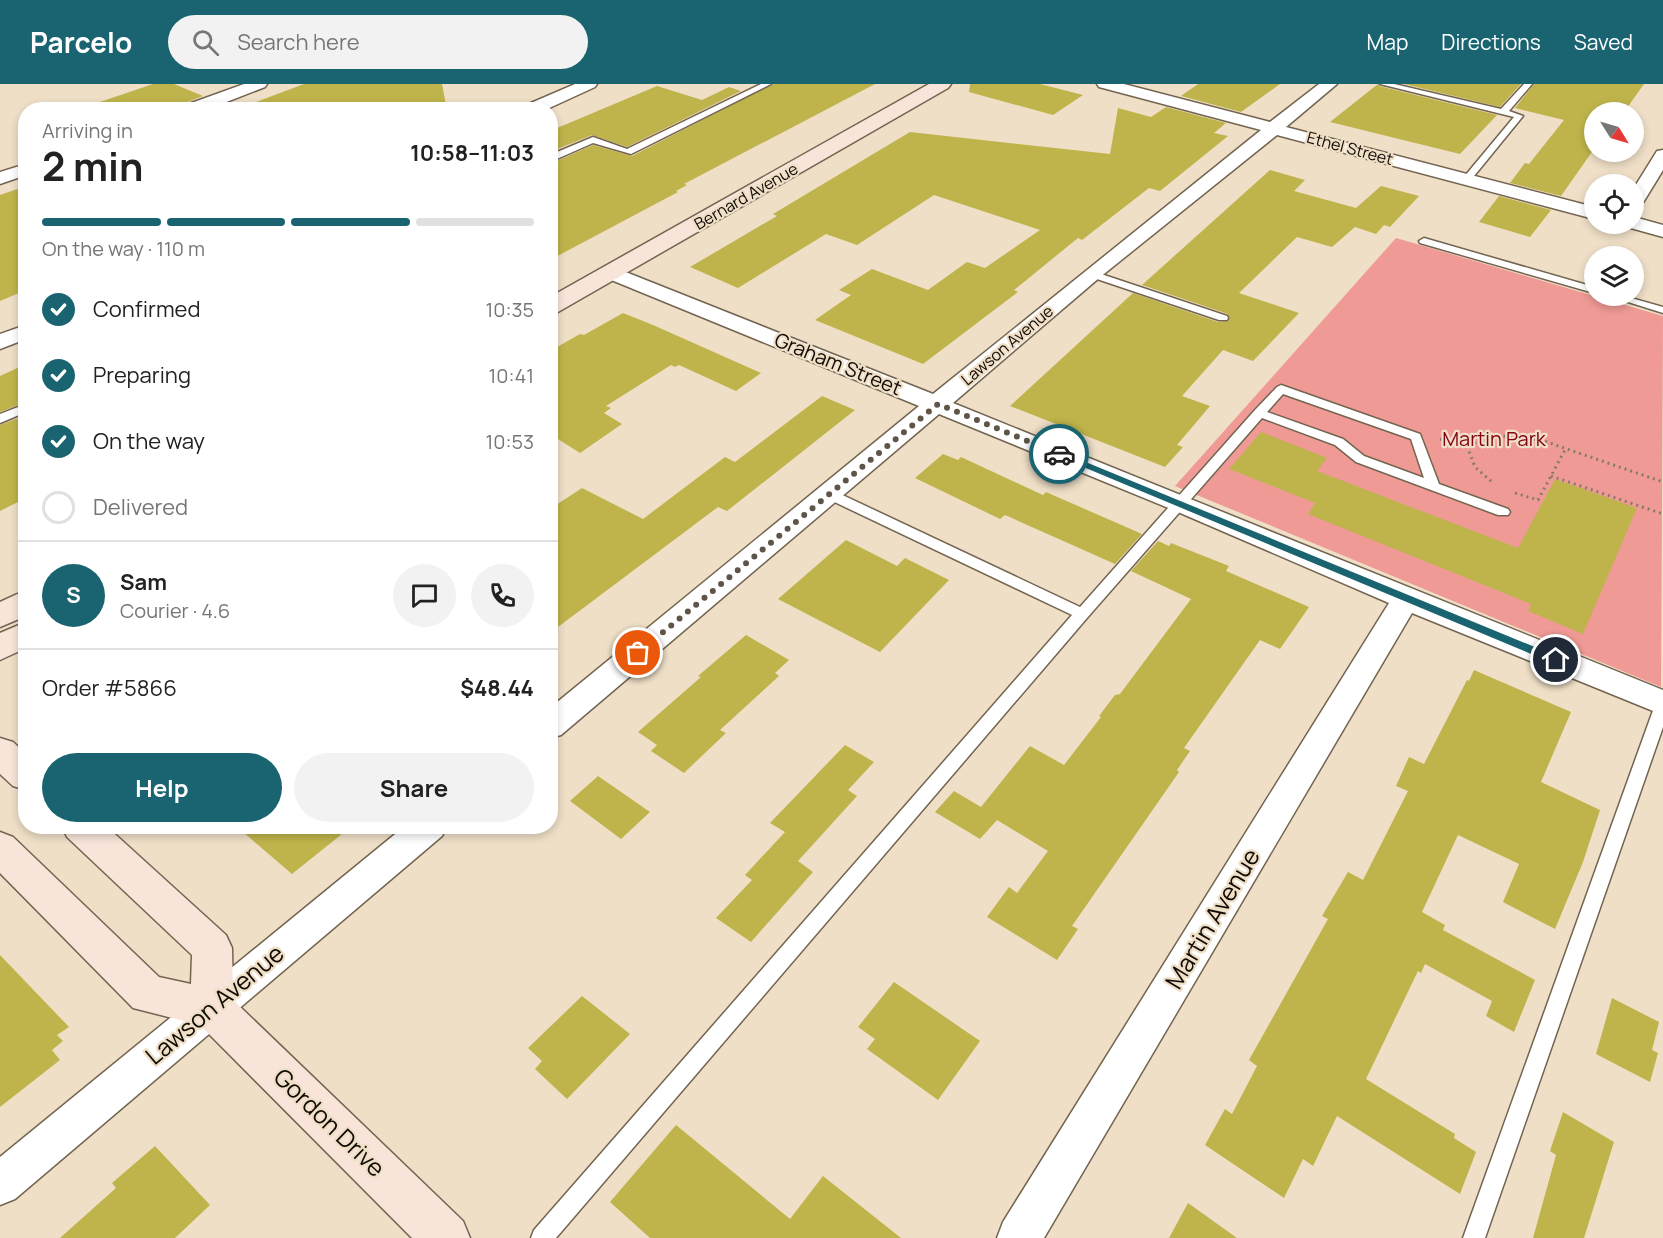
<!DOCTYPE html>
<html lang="en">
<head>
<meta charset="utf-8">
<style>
  body { margin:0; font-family:Manrope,sans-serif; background:#f2f2f2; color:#222; height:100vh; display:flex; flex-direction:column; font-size:22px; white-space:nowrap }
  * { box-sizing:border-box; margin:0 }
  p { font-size:20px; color:#767676 }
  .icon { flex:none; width:33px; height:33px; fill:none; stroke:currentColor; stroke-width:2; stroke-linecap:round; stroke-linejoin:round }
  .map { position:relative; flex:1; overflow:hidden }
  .sheet { position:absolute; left:18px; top:18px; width:540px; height:732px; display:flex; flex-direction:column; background:#fff; border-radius:24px; box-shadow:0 3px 9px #0003 }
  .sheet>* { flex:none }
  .needle { width:39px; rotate:127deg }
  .fabs { position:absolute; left:1584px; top:18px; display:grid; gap:12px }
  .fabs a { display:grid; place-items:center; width:60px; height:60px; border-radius:50%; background:#fff; box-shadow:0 3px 9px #0003; font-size:30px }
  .pin { position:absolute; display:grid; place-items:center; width:51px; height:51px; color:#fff; margin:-26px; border:3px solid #fff; border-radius:50%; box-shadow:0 2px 6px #0007 }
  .courier { position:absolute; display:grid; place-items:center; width:60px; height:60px; margin:-30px; border:4px solid #1a6471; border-radius:50%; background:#fff; color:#222; box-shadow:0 2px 8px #0007 }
  .headline em { font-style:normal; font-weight:700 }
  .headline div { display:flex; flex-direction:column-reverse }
  .headline { display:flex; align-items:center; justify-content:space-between; height:102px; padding:0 24px }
  h1 { font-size:39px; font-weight:700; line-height:45px }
  .bar { display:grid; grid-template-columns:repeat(4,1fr); gap:9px 6px; align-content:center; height:72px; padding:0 24px }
  .bar i { height:8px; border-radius:4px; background:#e0e0e0 }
  .bar .active { background:#1a6471 }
  .bar p { grid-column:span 4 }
  .line { display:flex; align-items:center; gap:15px; padding:0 24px; border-top:2px solid #e0e0e0 }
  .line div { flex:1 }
  .round { display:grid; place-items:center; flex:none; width:63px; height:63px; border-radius:32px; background:#f2f2f2 }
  ol { padding:0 24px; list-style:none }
  li { display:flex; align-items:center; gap:18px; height:66px }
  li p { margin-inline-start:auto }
  li .icon { padding:6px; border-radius:50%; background:#1a6471; color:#fff; stroke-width:4 }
  li:last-child { color:#767676 }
  li i { width:33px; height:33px; border:3px solid #e0e0e0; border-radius:50% }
  .action { display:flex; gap:12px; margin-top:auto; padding:12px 24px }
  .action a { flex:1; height:69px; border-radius:36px; background:#1a6471; color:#fff; font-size:24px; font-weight:700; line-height:69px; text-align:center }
  .action a+a { background:#f2f2f2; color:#222 }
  header { display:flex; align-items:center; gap:36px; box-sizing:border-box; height:84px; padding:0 30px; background:#1a6471; color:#fff }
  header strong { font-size:28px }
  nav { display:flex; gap:33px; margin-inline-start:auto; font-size:21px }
  .search { width:420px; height:54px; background:#f2f2f2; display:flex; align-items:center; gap:15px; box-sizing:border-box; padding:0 21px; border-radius:33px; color:#767676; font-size:22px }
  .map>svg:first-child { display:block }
  .green { fill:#f09a96 }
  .building { fill:#bfb44b }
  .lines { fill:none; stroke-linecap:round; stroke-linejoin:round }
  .lane-casing { stroke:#736450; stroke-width:3 }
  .street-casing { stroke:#736450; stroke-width:3 }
  .secondary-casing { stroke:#736450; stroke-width:3 }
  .path { stroke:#867b6b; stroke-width:3; stroke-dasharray:2 4; stroke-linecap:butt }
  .lane { fill:#fff; fill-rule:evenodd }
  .street { fill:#fff; fill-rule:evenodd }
  .secondary { fill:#f8e4d9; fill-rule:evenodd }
  .route { fill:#1a6471 }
  .done { stroke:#5e5548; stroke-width:6; stroke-dasharray:0 10.8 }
  .labels { text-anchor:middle; stroke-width:4.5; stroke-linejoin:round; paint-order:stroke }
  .far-street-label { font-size:16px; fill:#100a04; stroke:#efdfc7 }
  .street-label { font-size:20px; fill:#100a04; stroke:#efdfc7 }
  .park-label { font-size:20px; fill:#850017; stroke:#efdfc7 }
  .near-street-label { font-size:24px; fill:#100a04; stroke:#efdfc7 }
</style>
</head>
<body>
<header>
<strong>Parcelo</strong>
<div class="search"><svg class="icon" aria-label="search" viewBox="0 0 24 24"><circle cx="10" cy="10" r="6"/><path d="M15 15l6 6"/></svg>Search here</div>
<nav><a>Map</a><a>Directions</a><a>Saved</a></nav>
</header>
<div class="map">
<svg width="1663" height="1154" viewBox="0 0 1663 1154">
  <rect width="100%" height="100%" fill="#efdfc7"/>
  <path class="green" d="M1396,154L1663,232L1661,603L1175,402Z"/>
  <path class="building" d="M153,0H174L203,12L182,20L179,26H92L91,21Z
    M304,0H442L447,26H244L243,23Z
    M773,0H875L684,100L687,101L676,107L678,108L550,176V80L593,61L632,72Z
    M970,0H1040L1083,11L1053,31L969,8Z
    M1198,0H1280L1241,28L1181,12Z
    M1378,0L1379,2L1497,31L1460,70L1330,38Z
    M1404,0H1521L1500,23Z
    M1534,0H1644L1624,28H1594V65L1561,112L1510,99L1525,79L1529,80L1564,36L1515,24Z
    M657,2L702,16L729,3L741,7L627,63L592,51L550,68V47Z
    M1166,23L1226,39L1214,49L1228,52L1160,107L1149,104L1082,156L1078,154L1014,206L1018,208L923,280L815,236L851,211L839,206L872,185L928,206L967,178L985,184L1040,146L934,111L857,161L826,150L738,204L690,183L777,132L773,130L910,48L1110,70L1118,24L1151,33Z
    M1270,86L1305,96L1294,107L1356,124L1381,102L1419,112L1390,143L1384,141L1376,150L1355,143L1332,163L1297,153L1239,209L1299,229L1253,277L1223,266L1182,312L1210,322L1177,361L1183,363L1165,383L1010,322L1133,209L1218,238L1229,237L1228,230L1142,201Z
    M26,102V206L0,217V111Z
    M1499,112L1551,126L1530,153L1479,138Z
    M623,229L653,241L761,289L736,307L679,281L675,283L671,281L606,322L611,324L604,329L622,340L580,369L550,350V267L580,250L584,251Z
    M26,280V318L0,328V292Z
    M822,312L855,326L727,427L718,423L550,549V425L582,404L643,435L725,373L735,378Z
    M26,331V414L0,427V341Z
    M1261,348L1327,374L1317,387L1518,464L1555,395L1637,424L1583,550L1528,527L1531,520L1308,430L1315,419L1229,385Z
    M943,370L958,376L961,373L1043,411L1046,408L1142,450L1115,480L1005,431L1000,435L915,394Z
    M846,456L897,482L905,474L949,496L880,568L778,515Z
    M1158,457L1169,462L1171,459L1229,482L1226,487L1309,523L1280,565L1260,556L1184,664L1190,667L1177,686L1179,688L1072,842L1078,845L1057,876L987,833L1009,803L1017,809L1048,767L997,736L980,755L935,728L954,707L981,723L1030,662L1064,681L1101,633L1099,632L1115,611L1120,610L1191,515L1131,487Z
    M746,551L789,576L775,589L779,592L720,646L726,649L684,689L651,667L657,661L638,648L701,593L698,592Z
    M1474,586L1571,628L1541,698L1600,726L1583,778L1555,845L1503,818L1519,780L1458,751L1422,828L1445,841L1443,846L1535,896L1514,948L1486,932L1492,917L1425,880L1421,889L1418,887L1366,995L1455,1050L1454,1054L1476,1068L1460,1110L1337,1032L1313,1082L1303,1075L1284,1114L1205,1061L1225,1025L1232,1030L1257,982L1249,976L1328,835L1322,832L1348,788L1363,796L1408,707L1396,702L1409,673L1424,680L1467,596L1469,597Z
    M845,661L874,678L848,706L857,712L798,777L813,788L751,858L716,834L752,796L745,791L785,748L770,739Z
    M598,692L650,728L621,755L570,717Z
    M236,742H352L292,790Z
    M0,871L69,943L57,951L63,957L52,966L60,976L0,1023Z
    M894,898L980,957L938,1016L867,965L875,955L858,943Z
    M582,912L630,950L567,1015L535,985L542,977L528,964Z
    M1612,914L1659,938L1652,966L1658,969L1650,998L1596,970Z
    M1563,1028L1614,1058L1584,1154H1533L1556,1071L1550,1067Z
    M676,1041L790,1135L823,1092L901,1154H650L610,1118Z
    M155,1062L210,1121L175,1154H60L116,1104L112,1099Z
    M1188,1119L1237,1154H1169Z"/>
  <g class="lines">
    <defs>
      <path id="lane" d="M761,0H771L631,70L593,59L550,78V71L593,53L627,65Z
        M1380,0H1394L1501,25L1524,0H1532L1509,27L1523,32L1470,97H1464V93L1514,33Z
        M1424,154L1594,203V209L1420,159L1419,157Z
        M1092,187L1227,232L1228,234L1227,236H1219L1088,192L1087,190Z
        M1609,212H1624L1663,223V229Z
        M1281,301L1420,350L1439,400L1508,425L1510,428L1508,431H1498L1356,378L1335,361L1262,334L1087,534L556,1154H531L534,1146L1072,531L824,413L823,410L824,407H834L1080,523L1255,326L1277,303ZM1283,310L1411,355L1424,394L1364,372L1343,355L1267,328Z
        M26,320V328L0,339V330Z
        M1663,615V643L1485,1154H1463L1655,621L1658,617Z"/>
      <path id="street" d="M244,0H267L265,3L206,26H181L183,22Z
        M575,0H597L595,3L545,26H522L524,22Z
        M1097,0H1124L1270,38L1319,0H1337L1286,43L1594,123V135L1277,51L1099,194L953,319L1663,606V631L1412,529L1044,1154H997L1003,1138L1389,519L1171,425L939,330L561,651L550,654V624L919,322L604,193L601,189L604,185L611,183L618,185L933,310L1261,46L1099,3Z
        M1663,66V86L1641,122L1634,124V104L1657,67Z
        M26,80V91L0,100V88Z
        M1634,133L1663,141V153L1627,143L1625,140H1634Z
        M26,241V255L0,265V250Z
        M405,742H447L442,752L15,1115L0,1121V1073Z"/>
      <path id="secondary" d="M929,0H951L948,4L558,228L550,230V213Z
        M26,506V532L0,543V518Z
        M26,538V564L0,576V549Z
        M0,654L13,658L26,670V706L13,702L0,690Z
        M62,742H106L226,851L232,864L233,916L463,1137L470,1154H412L200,941L133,924L0,789V748L13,753L159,893L191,900L192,871L67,753Z"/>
    </defs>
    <use href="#lane" class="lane-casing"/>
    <use href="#street" class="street-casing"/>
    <use href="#secondary" class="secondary-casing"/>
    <path class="path" d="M1440,355L1467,362L1485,355L1503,352L1541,356L1663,398
      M1467,362L1475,383L1492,398
      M1551,392L1663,430
      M1515,409L1538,416L1566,364"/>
    <use href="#lane" class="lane"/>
    <use href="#street" class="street"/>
    <use href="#secondary" class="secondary"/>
  </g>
  <path class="route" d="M1059,367L1559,573L1561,576L1556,580L1553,579L1057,372V368Z"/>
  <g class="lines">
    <path class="done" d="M638,569L938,320L1059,370"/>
  </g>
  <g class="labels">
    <g class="far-street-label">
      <text transform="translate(1350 64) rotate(15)" y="6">Ethel Street</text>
      <text transform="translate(746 112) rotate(-30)" y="6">Bernard Avenue</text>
      <text transform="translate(1007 261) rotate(-40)" y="6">Lawson Avenue</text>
    </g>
    <g class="street-label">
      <text transform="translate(838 280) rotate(22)" y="7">Graham Street</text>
    </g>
    <g class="park-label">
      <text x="1494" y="362">Martin Park</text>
    </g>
    <g class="near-street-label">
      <text transform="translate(1213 835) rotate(-59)" y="8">Martin Avenue</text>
      <text transform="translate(215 921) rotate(-40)" y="8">Lawson Avenue</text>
      <text transform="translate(329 1039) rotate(44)" y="8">Gordon Drive</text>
    </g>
  </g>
</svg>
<div class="fabs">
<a><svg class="needle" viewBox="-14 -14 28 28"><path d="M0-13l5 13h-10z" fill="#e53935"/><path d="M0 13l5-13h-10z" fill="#767676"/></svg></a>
<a><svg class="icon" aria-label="locate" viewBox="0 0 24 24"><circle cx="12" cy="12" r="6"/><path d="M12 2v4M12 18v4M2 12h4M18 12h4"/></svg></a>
<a><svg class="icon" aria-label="layers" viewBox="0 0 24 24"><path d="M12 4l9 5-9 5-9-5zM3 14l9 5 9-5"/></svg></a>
</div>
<div class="pin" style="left:638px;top:569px;background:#ea580c"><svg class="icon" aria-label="bag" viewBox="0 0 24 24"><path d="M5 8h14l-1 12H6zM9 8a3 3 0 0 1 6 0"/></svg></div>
<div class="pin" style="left:1556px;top:576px;background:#1f2937"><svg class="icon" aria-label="home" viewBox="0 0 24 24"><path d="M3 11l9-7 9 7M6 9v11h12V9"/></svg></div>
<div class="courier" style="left:1059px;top:370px"><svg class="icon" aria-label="car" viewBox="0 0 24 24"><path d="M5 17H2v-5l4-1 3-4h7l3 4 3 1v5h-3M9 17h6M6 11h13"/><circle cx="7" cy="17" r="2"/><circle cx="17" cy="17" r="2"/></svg></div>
<section class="sheet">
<div class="headline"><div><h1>2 min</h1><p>Arriving in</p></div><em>10:58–11:03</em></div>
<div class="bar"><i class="active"></i><i class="active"></i><i class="active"></i><i></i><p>On the way · 110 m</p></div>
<ol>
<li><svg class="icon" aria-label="check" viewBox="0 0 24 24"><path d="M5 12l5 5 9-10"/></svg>Confirmed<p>10:35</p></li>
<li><svg class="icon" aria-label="check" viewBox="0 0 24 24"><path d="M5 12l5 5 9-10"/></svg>Preparing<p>10:41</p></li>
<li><svg class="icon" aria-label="check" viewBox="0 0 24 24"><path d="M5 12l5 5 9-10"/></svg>On the way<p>10:53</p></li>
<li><i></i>Delivered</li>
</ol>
<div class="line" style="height:108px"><b class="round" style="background:#1a6471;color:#fff">S</b><div><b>Sam</b><p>Courier · 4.6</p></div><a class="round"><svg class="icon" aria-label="chat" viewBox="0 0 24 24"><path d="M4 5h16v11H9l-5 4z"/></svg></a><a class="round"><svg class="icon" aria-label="phone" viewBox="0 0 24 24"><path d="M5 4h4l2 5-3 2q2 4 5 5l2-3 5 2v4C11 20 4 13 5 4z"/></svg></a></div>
<div class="line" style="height:78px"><div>Order #5866</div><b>$48.44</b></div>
<div class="action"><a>Help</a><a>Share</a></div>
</section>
</div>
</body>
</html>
